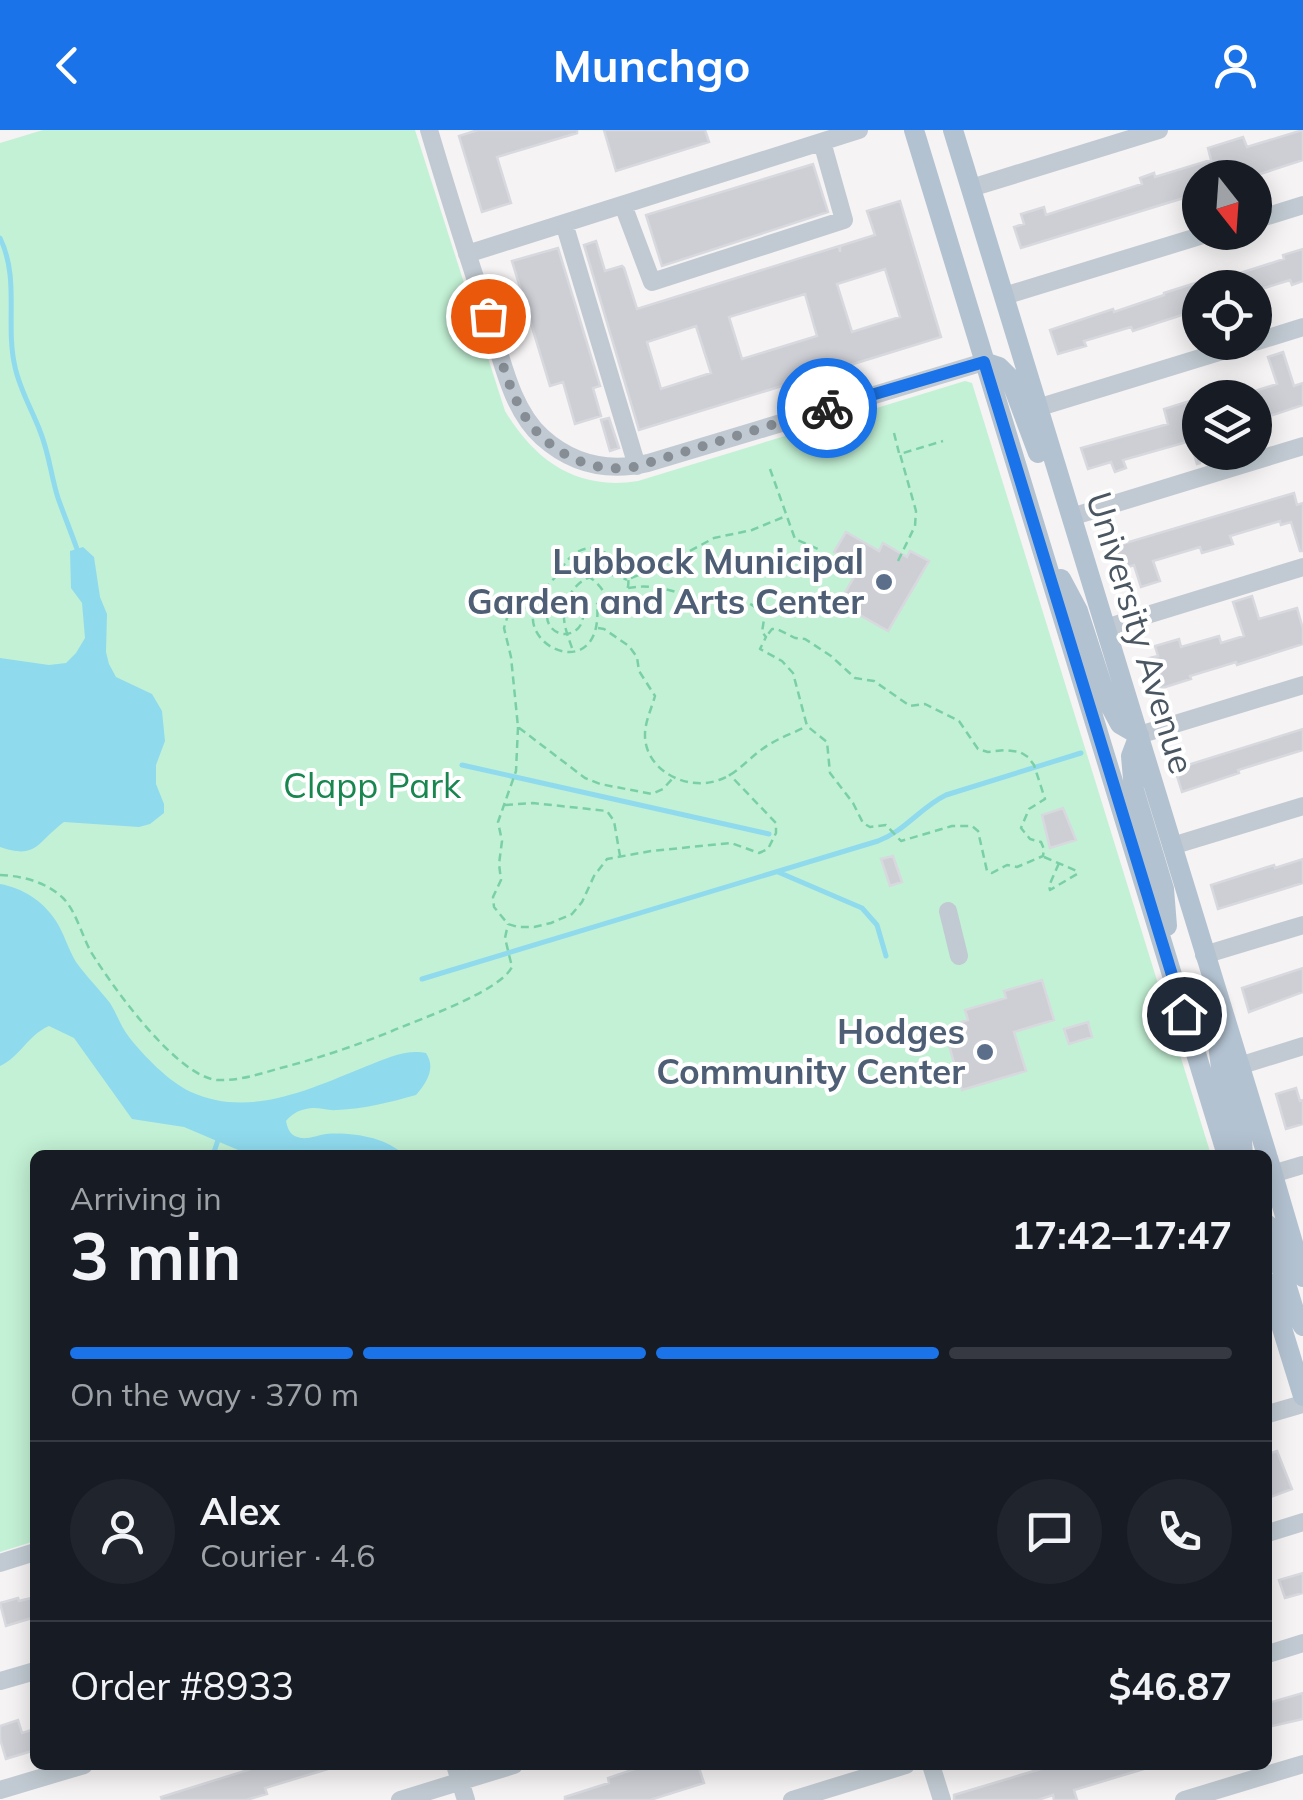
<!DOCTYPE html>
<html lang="en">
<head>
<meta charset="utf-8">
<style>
  body { margin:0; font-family:Mulish,sans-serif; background:#20242c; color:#f1f3f6; height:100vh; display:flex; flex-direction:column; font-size:38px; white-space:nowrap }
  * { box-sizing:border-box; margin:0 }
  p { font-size:32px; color:#9ea1a6 }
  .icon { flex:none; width:55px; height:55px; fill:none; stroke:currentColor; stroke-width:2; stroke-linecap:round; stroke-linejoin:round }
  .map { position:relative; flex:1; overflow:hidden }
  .drawer { position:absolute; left:30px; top:1020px; width:1242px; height:620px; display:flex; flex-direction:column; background:#171b24; border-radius:15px; box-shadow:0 5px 25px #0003 }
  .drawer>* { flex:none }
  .needle { width:65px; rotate:163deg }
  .tools { position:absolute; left:1182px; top:30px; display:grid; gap:20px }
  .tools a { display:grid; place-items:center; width:90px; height:90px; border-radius:50%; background:#171b24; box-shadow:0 5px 25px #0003; font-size:50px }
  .pin { position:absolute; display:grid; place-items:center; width:85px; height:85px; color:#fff; margin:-42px; border:5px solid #fff; border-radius:50%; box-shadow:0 2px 10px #0007 }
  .courier { position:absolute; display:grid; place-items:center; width:100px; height:100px; margin:-50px; border:8px solid #1a73e8; border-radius:50%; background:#fff; color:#222; box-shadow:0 2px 12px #0007 }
  .overview em { font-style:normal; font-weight:700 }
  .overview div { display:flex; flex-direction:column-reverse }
  .overview { display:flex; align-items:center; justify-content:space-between; height:170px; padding:0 40px }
  h1 { font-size:65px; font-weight:700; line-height:75px }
  .bar { display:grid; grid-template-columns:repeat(4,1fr); gap:15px 10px; align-content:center; height:120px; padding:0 40px }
  .bar i { height:12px; border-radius:8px; background:#363941 }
  .bar .on { background:#1a73e8 }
  .bar p { grid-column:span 4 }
  .line { display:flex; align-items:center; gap:25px; padding:0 40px; border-top:2px solid #363941 }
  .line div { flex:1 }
  .round { display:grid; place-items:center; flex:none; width:105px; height:105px; border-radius:52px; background:#20242c }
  header { display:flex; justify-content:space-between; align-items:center; height:130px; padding:0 40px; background:#1a73e8; color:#fff; font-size:45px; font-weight:700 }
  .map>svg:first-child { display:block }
  .green { fill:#c3f1d5 }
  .water { fill:#90daee }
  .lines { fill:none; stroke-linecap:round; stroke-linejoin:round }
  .stream { stroke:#90daee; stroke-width:5 }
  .building { fill:#cdcfd5; stroke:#d7d9de; stroke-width:2.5; fill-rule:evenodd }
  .path { stroke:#7ad0a6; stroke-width:2.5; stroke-dasharray:8 5; stroke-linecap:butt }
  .minor { stroke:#c1cad2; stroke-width:18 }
  .major { stroke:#b3c2d1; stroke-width:20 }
  .done { stroke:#868d94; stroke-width:10; stroke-dasharray:0 18 }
  .route { stroke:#1a73e8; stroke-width:12 }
  .service-dot { fill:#5c6f8a; stroke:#fff; stroke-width:4 }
  .labels { text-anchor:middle; stroke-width:8; stroke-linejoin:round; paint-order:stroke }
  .service-label { font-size:35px; font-weight:bold; fill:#4e5e75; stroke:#fff; text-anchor:end }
  .street-label { font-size:35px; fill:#4a5661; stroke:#fff }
  .park-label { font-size:35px; fill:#17864f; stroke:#fff }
</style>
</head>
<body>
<header><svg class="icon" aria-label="back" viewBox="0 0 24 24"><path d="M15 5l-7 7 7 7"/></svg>Munchgo<svg class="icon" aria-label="person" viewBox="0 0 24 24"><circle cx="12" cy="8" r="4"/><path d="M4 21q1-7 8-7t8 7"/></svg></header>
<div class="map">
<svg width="1303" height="1670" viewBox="0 0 1303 1670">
  <rect width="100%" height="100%" fill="#f5f3f3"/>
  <path class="green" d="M43,0H415L505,281C535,331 577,361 638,351L965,251L972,253L1211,1025H35V1411L0,1422V13Z"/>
  <path class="water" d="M83,417L94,427L100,467L107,484L106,522L109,534L116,547L152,564L162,581L165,611L156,635V654L164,674V683L150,694L139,697L64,692C37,712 37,730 0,717V528L49,535L66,533L76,523L85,508L82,473L71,458L70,421Z
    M0,754C23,758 43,771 56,791C64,803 68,819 76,832C86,846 99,859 110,873C117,884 121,897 129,907C144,926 169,952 191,962C250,989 312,958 367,936C385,929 406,919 426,923C436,938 427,952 416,965C391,972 364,979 337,980C326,981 317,976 306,979C297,981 292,984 286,991C288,1001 291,1006 301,1008C310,1009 318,1005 326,1004C351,1002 386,1007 404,1025H250L184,997L132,989L74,908L49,896C28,905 20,927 0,936Z"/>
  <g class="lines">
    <path class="stream" d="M0,108C20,149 5,194 15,237C20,260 32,280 40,301C49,323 51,346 58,368C64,385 71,402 77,419
      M462,635L769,704
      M778,742L862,778L877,795L886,826
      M422,849L878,711C905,701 921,677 946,665L1081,623
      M213,1025L218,1010"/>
  </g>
  <path class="building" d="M478,0H577V3L497,27L511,73L482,82L459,6Z
    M604,0H705L709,12L616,41Z
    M1303,0V30L1248,48H1200V63L1021,118L1014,97L1024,94L1021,84L1044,77L1046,85L1142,54L1140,48L1154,43L1155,47L1211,30L1208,18L1243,7L1247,17Z
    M813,34L828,82L662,136L646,85Z
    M900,71L941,207L639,300L584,115L596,111L605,141L622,136L624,138L637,179L839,116L840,122V116L875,105L867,81ZM885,139L900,187L852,202L837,154ZM805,164L817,206L742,229L729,187ZM696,196L711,243L661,259L647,212Z
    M558,118L600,256L593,258L601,286L575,294L563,252L550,256L512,131Z
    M1303,119V151L1292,155L1290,150L1255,161V158H1200V179L1133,201L1131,197L1084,211L1086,216L1058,224L1050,200L1113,179L1114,182L1164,165V163L1230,142L1231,146L1284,129L1283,125Z
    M1283,222L1294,256L1303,253V275L1255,291V261L1277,254L1268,227Z
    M1193,270L1200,292V333L1197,334L1190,311L1123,330L1126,338L1115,342L1111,332L1088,339L1081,318L1168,294L1164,279Z
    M609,288L619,318L610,321L601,290Z
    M1294,363L1297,375L1303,373V421H1300L1291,392L1281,395L1280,391L1230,406L1233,414L1202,423L1200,417L1153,431L1160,451L1141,457L1134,435L1119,440L1112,417Z
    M846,402L879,421L883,413L907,427L910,421L929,431L888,501L839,473L860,437L834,422Z
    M1252,466L1259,489L1297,478L1303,499V514L1237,535L1236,532L1190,546L1191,549L1156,560L1146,529L1158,526L1155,516L1179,509L1181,517L1219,506L1221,513L1244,506L1233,472Z
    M1303,599V620L1238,640L1239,643L1182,662L1175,639Z
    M1063,678L1076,710L1050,718L1042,685Z
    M893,726L902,752L890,756L881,729Z
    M1303,729V753L1218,779L1211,755L1274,735L1275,738Z
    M1303,838V862L1249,882L1242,858Z
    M1042,850L1054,890L1014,902L1026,941L962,960L944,898L968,890L965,880L1006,868L1004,861Z
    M1088,892L1092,907L1069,914L1064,899Z
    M1296,958L1300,971L1303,970V994L1286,999L1276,964Z
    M1277,1321L1292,1359L1268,1368V1324Z
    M1303,1443V1463L1285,1468L1279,1450Z
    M35,1467V1487L6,1496L0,1473L18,1468L19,1471Z
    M1303,1563V1589L1268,1597V1573Z
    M18,1590L22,1603L35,1599V1620L6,1629L0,1609V1596Z
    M264,1635H331V1638L265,1658L267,1664L246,1670H162L161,1667Z
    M634,1635H698L704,1653L650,1670H565V1667L609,1653L608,1648L635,1639Z
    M1054,1635H1147V1638L1074,1660L1077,1670H1054L1053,1665L1038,1670H954V1665Z"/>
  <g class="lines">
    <path class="path" d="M894,303L899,323
      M770,339L795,409L818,419L816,423L825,428
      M591,418C614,422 643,448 620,470L604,469L597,474C604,552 522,521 534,479C537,467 548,456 556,446C566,432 573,419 591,418Z
      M898,431L915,396L916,381L900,324L943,311
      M562,441C582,439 599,450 607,468
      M631,448L660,437L714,408L752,400L786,386
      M628,458C644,455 660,457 676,462C698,470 710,492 734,471L747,472L765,483L762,502L766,507L760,519L782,531L793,543L807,596L827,612L830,643L853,673L863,693L870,697L886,695L901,711L952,696H972L978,701L987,741L992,743L1007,735L1017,737L1043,726L1044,719L1041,712L1030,709L1021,698L1029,679L1045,669L1034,635L1028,627L1020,622L1005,620L988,622L978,619L959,591L925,574L910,576L874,551L855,548L831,526L805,509L795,508L777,499H772L766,507
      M547 486a18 18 0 1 1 36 0a18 18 0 1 1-36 0Z
      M533,480L522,476L514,480L507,488L504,498L511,527L518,597L585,648L600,654L652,664L663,659L673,648
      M598,498L604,499L629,516L637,527L639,541L655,566C652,577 645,592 645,604C644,640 687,662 719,650C738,644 752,624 770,614C781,607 794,603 805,597
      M572,518C569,509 564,497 564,487C566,451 597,435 627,450
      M518,597L516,641L498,692L502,711L499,734L501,750L493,767L494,777L508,794L518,797H534L551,793L572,784L582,772L594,746L607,729L651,721L731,713L759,723L768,719L776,703V693L729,644
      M505,675L533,673L607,681L614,691L620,726
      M1044,727L1077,741V744L1050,760L1049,756L1059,733
      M0,745C23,746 46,752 63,768C76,781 82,806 91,822C112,856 176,946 217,950C237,951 257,945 277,939C316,929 355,916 392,901C420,889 499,862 512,837L505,808L508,794"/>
    <path class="minor" d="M429,0C448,64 468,127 489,190C502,229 511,279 542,307C573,335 609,342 648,333L984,232
      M971,58L1159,0
      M623,75L652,152L844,90L822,12
      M1255,90L1303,75
      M564,93L637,336
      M467,124L859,0
      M1004,166L1213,102
      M1255,212L1303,197
      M1037,278L1252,212
      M1071,387L1303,316
      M1105,498L1303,437
      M1139,605L1303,555
      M1172,716L1303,676
      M948,781L959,826
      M1204,825L1303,795
      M1239,936L1303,916
      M1272,1044L1303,1035
      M1268,1284L1303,1274
      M1268,1403L1303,1392
      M0,1433L35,1422
      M1268,1524L1303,1513
      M0,1551L35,1541
      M455,1635L466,1670
      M931,1635L942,1670
      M0,1660L84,1635
      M400,1670L514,1635
      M792,1670L906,1635
      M1184,1670L1303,1634"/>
    <path class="major" d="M914,0L1227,1025
      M953,0L1267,1025
      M984,232L999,237L1010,248L1038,323
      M1061,449L1078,481L1107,570L1120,594L1139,605L1131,626L1134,660L1164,759L1167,796
      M1215,891L1221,938L1242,1011L1243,1025
      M1268,1028L1303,1147
      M1268,1095L1294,1180L1303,1196
      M1268,1153L1303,1266"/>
  </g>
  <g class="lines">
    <path class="done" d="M488,186C497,215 505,247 518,274C537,314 581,342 626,338C633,338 641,335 648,333L827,278"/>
    <path class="route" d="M827,278L984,232L1184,884"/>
  </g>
  <g class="service-dot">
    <circle cx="884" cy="452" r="10"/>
    <circle cx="985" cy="922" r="10"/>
  </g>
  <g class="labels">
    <g class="service-label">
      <text x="864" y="444">Lubbock Municipal<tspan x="864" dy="40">Garden and Arts Center</tspan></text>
      <text x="965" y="914">Hodges<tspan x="965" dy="40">Community Center</tspan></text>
    </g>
    <g class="street-label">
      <text transform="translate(1140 503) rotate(73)" y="12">University Avenue</text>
    </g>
    <g class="park-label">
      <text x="372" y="668">Clapp Park</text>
    </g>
  </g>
</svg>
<div class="tools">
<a><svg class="needle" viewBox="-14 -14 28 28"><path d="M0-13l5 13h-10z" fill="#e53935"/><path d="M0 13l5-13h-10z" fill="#9ea1a6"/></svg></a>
<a><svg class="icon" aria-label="locate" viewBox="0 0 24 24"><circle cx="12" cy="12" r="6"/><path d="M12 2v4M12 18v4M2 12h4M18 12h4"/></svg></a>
<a><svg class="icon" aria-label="layers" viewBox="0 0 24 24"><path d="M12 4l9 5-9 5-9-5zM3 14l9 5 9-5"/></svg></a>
</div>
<div class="pin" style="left:488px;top:186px;background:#ea580c"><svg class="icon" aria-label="bag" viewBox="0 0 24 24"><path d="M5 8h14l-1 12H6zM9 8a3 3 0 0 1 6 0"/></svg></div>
<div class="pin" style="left:1184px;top:884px;background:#1f2937"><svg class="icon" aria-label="home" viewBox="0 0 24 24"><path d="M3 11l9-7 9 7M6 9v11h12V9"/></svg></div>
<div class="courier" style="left:827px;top:278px"><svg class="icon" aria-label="bike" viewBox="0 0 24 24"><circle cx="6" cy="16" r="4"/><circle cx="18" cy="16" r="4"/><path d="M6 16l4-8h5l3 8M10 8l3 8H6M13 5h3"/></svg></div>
<section class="drawer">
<div class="overview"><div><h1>3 min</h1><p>Arriving in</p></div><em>17:42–17:47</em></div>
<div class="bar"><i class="on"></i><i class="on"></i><i class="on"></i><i></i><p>On the way · 370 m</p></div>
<div class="line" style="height:180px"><a class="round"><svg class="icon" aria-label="person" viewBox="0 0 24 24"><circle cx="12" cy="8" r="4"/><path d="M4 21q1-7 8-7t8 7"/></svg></a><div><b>Alex</b><p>Courier · 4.6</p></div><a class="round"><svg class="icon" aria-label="chat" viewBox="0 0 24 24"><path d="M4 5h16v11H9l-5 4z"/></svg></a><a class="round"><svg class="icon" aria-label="phone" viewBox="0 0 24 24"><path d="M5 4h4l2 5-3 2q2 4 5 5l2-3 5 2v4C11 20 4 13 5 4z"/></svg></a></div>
<div class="line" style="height:130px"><div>Order #8933</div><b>$46.87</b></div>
</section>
</div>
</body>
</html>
